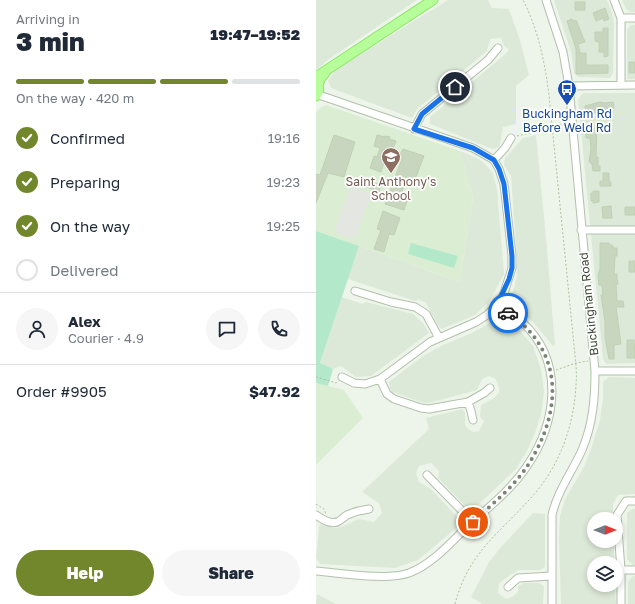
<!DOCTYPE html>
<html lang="en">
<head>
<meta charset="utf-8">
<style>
  body { margin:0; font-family:"Golos Text",sans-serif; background:#f6f6f7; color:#1f2937; height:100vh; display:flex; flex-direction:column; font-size:15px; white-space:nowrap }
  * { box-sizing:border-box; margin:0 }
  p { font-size:13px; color:#747a83 }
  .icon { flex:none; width:22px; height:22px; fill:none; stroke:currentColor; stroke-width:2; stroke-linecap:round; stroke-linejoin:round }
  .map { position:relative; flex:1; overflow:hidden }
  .sheet { display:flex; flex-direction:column; background:#fff; width:316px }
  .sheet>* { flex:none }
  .needle { width:26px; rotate:90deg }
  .controls { position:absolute; left:271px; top:512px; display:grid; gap:8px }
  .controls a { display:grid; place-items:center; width:36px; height:36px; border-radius:50%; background:#fff; box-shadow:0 2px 6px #0003; font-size:20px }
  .pin { position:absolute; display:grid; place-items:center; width:34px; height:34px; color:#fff; margin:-17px; border:2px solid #fff; border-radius:50%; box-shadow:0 1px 4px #0007 }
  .courier { position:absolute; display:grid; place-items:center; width:40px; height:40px; margin:-20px; border:3px solid #1a73e8; border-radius:50%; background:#fff; color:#222; box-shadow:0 1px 5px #0007 }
  .summary em { font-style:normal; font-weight:800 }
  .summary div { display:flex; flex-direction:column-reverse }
  .summary { display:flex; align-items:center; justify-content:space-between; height:68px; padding:0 16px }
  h1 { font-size:26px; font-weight:800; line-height:30px }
  .bar { display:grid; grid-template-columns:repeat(4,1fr); gap:6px 4px; align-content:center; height:48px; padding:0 16px }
  .bar i { height:5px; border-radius:3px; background:#e0e1e3 }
  .bar .current { background:#72872b }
  .bar p { grid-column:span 4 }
  .line { display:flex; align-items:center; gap:10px; padding:0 16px; border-top:1px solid #e0e1e3 }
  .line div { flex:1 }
  .round { display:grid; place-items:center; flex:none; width:42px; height:42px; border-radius:21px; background:#f6f6f7 }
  ol { padding:0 16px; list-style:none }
  li { display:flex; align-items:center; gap:12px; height:44px }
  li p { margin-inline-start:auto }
  li .icon { padding:4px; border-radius:50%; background:#72872b; color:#fff; stroke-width:4 }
  li:last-child { color:#747a83 }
  li i { width:22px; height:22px; border:2px solid #e0e1e3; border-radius:50% }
  .action { display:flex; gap:8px; margin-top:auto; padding:8px 16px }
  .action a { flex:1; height:46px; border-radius:24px; background:#72872b; color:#fff; font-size:16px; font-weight:800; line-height:46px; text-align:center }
  .action a+a { background:#f6f6f7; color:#1f2937 }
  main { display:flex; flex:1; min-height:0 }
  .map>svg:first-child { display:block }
  .residential { fill:#dde9d8 }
  .education { fill:#dbeed4 }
  .green { fill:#b3e8cb }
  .parking { fill:#e3e6e1 }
  .building { fill:#c8d6bf; stroke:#bed1b2 }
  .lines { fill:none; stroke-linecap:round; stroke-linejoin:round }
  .minor-casing { stroke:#b3c0ac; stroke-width:9 }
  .major-casing { stroke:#8ee468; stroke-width:11 }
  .path { stroke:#aac29d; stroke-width:1; stroke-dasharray:2 2; stroke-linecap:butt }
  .minor { stroke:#fff; stroke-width:7 }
  .major { stroke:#b6fe9a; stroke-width:9 }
  .done { stroke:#7b8576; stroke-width:4; stroke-dasharray:0 7.2 }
  .route { stroke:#1a73e8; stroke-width:5 }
  .labels { text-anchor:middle; stroke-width:3.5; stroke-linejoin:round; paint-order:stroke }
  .transit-label { font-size:12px; fill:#164399; stroke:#fff }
  .education-label { font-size:12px; fill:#785e54; stroke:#fff }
  .street-label { font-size:12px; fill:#3e4938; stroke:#fff }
</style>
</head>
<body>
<main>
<section class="sheet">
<div class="summary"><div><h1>3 min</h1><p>Arriving in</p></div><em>19:47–19:52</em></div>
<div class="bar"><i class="current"></i><i class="current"></i><i class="current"></i><i></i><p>On the way · 420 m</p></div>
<ol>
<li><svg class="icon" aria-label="check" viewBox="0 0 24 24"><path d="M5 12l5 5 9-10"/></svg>Confirmed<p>19:16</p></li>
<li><svg class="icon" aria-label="check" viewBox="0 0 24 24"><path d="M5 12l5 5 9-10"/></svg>Preparing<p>19:23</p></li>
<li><svg class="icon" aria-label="check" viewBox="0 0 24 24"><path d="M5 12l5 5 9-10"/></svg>On the way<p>19:25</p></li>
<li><i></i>Delivered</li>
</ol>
<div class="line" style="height:72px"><a class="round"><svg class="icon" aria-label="person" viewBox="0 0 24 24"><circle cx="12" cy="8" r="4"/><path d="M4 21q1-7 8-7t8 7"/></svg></a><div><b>Alex</b><p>Courier · 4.9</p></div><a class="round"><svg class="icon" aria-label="chat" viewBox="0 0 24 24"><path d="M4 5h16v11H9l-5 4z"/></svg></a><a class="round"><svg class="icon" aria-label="phone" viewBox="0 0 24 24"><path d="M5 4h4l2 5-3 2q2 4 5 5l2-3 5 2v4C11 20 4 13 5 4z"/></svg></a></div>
<div class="line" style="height:52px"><div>Order #9905</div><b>$47.92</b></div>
<div class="action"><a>Help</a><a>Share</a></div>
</section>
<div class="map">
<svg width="319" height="604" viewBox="0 0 319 604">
  <rect width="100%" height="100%" fill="#edf5ea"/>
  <path class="residential" d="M0,0H101L13,59L0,70Z
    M132,0H172L176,8L193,9L204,40L213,75L200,86V124L187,127L184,145L181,148L176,149L114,124V117L186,57L193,50L188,46L185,38L174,39L171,51L101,109L96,118L15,88L12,81L19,70Z
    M238,0H291L296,13L298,22L297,73L294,78L262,77L258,73L255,52Z
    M306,0H319V12H314L310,9Z
    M315,25H319V79H311V30Z
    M267,93H319V363L290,364L287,359L262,100Z
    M220,135L230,237L239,345L237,346L217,322L193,303L198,288L201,275V258L195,176L188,165L189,158L207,138Z
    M144,151L163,159L171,166L177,174L181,189L188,274L173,302L159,315L126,329L123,327L110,303L102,299L99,301L32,279L43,246L144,282L157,197Z
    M26,297L46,304L50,302L97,314L107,323L113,333L55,376L40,377L25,366L17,369L4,364Z
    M182,316L203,330L217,346L225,369L228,391L225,415L219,433L211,451L200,469L157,510H153L122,478L123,471L115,463L103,466L100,473L103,482L115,489L143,519L144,525L102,560L79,568L4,564L0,558L3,527L5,524L17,528L25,527L43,519L58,522L66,513L63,503L46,492L113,429L110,418L146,409L149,412V425L152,429L158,432L163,431L168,421L164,417L165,405L178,398L183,393V387L179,378L172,376L166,379L161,390L113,403H108L77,392L74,389L73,382L107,356L125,346L158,332L172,324Z
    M293,377L319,378V494L302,495L297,504V519H278V541H298V563H278V585H299L300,604H245L243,538L244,516L249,499L268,467L276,446L284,420L287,398V382Z
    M316,509H319V565H317L311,559V513Z
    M217,513L229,514V567L224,570H202L183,583L182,593L190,599L196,597L202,592V586L208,583H223L228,586L227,604H166L155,597L173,562L185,547Z
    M317,576H319V604H312V582Z
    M1,594L20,604H0Z"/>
  <path class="education" d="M10,105L144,151L157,197L144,282L0,231V113L1,110Z
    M0,383L28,390L47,418L0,465Z"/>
  <path class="green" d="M0,231L43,246L4,363L17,369L12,386L0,383Z
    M95,243L142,256L138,268L92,254Z"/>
  <path class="parking" d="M35,186L55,194L39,239L18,232Z"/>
  <path class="building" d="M259,2H269V10H259Z
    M289,8L293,19L288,21L287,18L280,21L277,13Z
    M256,19L257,21L260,20L269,42L262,44L264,53H270V65H292V73L260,74V49L251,21Z
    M287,28H292V56L288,57V52H283V42L279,41V32H287Z
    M313,62H319V72L318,73H313Z
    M284,102L289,103L297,102L298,108H295L296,116L287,117L286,111L270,115L269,106Z
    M270,128H281L280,157H282V166H284V171H277L276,164H275V162H273L275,148L274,138H270Z
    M18,135L39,142L28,177L12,173L0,203V174L4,175Z
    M61,135L69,137V136L74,137L73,139L80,141L76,152L70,151L67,158L69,159L65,172L54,168L58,156L61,157L64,148L58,146Z
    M87,149L108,156L97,185L89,182L86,192L93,195L88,210L69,204L87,156L84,155Z
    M287,173H293V182H295V186H284V181H287Z
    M47,179L65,185L63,192L45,185Z
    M277,191H283V202L277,203V200L275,201V193H277Z
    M295,206L296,218H287L286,207Z
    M309,207H319V215H309Z
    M67,211L84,218L78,235L73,234L68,252L58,249L65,230L61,229Z
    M284,243H293V244L297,246V248H301V256H299L298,274H301V279L302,284H300L301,301H307L308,307H300L305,344L298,345V359H293L289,338V321L285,295H287L286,285H283L282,275L284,269Z
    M313,261H319V272H313Z
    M311,340H318L319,358H311Z"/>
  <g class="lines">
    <defs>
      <path id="minor" d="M230,0L247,52L253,86L279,371C279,398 277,424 266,450C256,472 241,492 236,515V604
        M298,0L305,18V85
        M305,18H319
        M253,86L319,85
        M1,95L6,96L157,148L178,160L183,169L188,184L196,255V268L188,293L181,305L171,315L160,322L114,342L64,379L49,384L38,383L26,377
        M98,129L106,114L172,60L182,48
        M178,160L189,148L195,138
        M265,230H319
        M39,291L75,302L99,307L110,314L123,338
        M279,371H319
        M64,379L71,394L78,399L105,408L113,409L152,402L168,393L174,388
        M152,402L155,411L157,420
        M111,475L157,522
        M0,515C6,519 16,526 23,521C26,519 28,517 31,515C38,512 45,510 53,509
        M305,570H319
        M0,571C25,573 70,581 93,573C117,564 136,541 154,524C174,506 196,489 211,466C241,422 249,361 206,322C199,316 189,311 181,305
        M192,587L202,578L236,576
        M305,604V570L301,515L310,501H319"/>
      <path id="major" d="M0,77L117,0
        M0,84C4,88 3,92 0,96
        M2,86L4,79L9,73"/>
    </defs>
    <use href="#minor" class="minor-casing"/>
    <use href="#major" class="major-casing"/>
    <path class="path" d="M201,136L236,128L250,123
      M240,370L260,363L272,361
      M0,377L20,383L22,381
      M0,504L8,509L10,514
      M139,604C153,550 187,531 220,492C245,462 258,424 260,385C261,375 260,365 259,355L233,95C229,63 222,29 207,0"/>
    <use href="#minor" class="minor"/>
    <use href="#major" class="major"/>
  </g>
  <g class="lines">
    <path class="done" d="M157,522C176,504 198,487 212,465C246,412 249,351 192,313"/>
    <path class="route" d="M139,87L106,114L98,129L157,148L178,160L183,169L188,184L196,256V268L193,279L181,305L192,313"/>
  </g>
  <defs>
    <symbol id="bus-pin" viewBox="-11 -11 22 30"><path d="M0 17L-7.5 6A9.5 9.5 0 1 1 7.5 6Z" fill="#1a4fb4" stroke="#fff"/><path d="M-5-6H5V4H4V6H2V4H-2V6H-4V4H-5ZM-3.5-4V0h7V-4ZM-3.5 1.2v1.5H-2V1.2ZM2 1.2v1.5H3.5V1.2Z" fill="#fff"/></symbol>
    <symbol id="school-pin" viewBox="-11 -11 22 30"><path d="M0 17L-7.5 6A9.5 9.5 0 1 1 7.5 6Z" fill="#8d6e63" stroke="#fff"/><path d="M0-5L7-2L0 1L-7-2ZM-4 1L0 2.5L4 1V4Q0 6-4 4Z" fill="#fff"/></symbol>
  </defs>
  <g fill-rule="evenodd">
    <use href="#bus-pin" x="240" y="78" width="22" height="30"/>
    <use href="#school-pin" x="64" y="146" width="22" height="30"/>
  </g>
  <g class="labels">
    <g class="transit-label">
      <text x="251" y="118">Buckingham Rd<tspan x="251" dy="14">Before Weld Rd</tspan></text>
    </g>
    <g class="education-label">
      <text x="75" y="186">Saint Anthony's<tspan x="75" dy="14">School</tspan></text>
    </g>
    <g class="street-label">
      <text transform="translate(273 304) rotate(-96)" y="4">Buckingham Road</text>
    </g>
  </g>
</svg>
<div class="controls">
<a><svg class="needle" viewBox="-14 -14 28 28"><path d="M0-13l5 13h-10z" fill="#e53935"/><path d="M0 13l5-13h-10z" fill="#747a83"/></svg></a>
<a><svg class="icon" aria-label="layers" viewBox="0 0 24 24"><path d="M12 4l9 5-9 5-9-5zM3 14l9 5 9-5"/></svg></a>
</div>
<div class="pin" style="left:157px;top:522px;background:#ea580c"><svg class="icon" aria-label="bag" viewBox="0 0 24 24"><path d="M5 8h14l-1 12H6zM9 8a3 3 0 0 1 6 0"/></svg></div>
<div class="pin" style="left:139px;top:87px;background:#1f2937"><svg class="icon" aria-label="home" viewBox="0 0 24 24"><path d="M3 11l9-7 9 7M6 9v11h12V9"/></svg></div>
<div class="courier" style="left:192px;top:313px"><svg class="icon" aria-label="car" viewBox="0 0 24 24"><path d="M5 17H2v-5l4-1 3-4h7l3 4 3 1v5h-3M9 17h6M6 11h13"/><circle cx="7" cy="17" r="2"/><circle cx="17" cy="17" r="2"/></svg></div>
</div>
</main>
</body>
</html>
